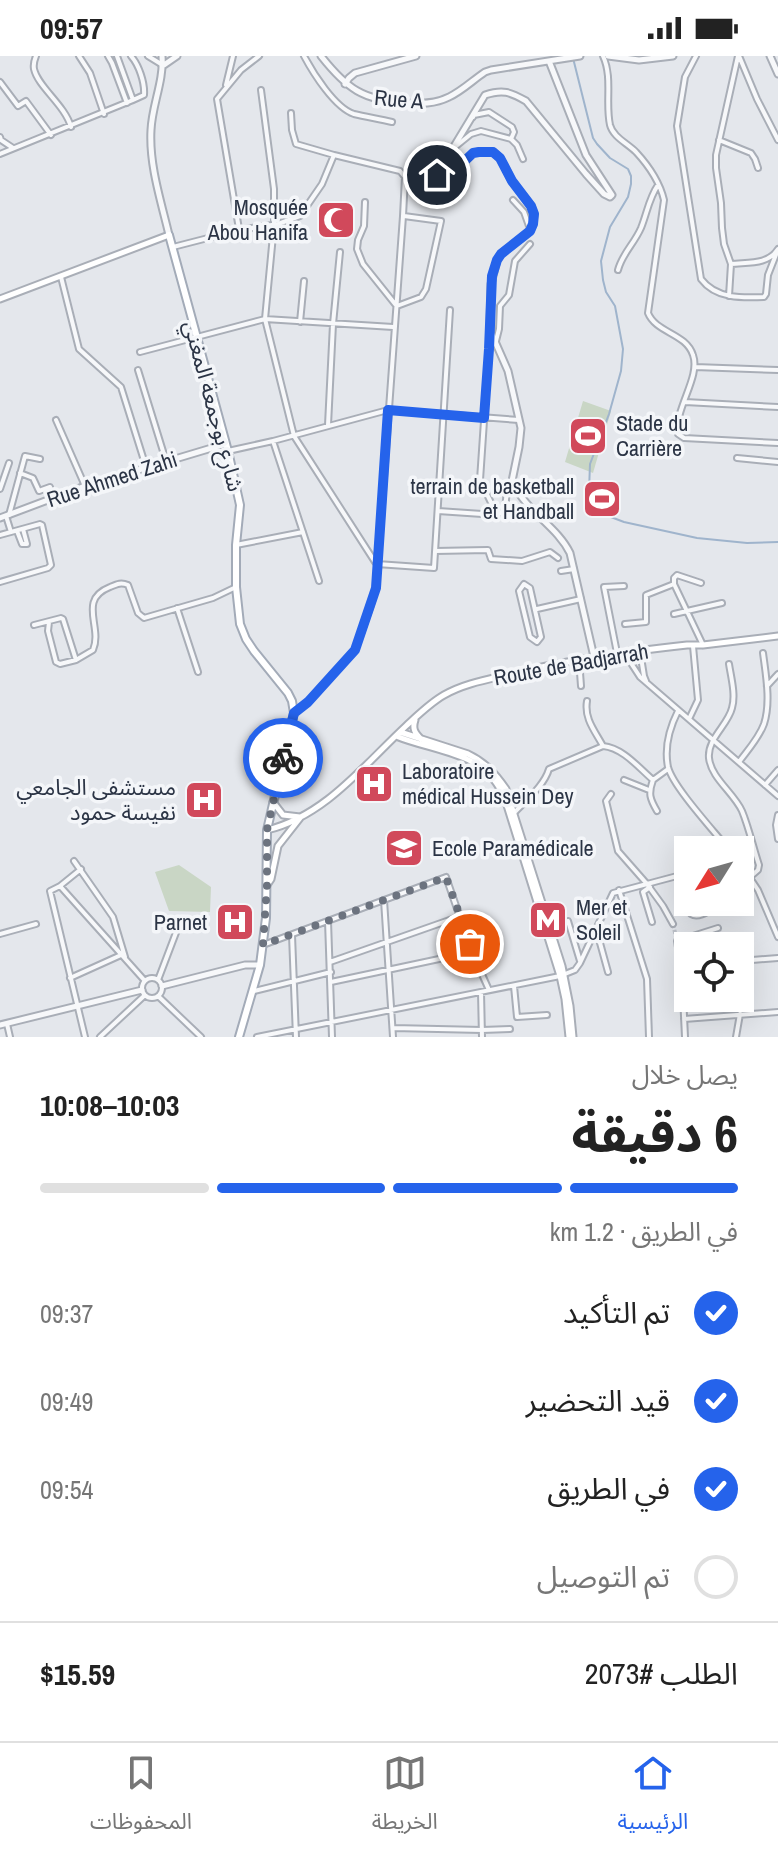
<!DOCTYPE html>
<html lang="ar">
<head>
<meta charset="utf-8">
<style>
  body { margin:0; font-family:"Archivo Narrow","Noto Sans Arabic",sans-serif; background:#f6f6f6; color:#222; direction:rtl; height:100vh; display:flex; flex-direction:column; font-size:30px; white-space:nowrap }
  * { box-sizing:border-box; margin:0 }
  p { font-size:26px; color:#767676 }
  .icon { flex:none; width:44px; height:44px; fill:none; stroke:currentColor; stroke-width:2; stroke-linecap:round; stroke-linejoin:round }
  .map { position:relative; height:981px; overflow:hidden; direction:ltr }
  .panel { display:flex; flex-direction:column; background:#fff; flex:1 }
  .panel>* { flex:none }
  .needle { width:52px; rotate:233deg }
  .tools { position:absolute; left:674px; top:780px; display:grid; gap:16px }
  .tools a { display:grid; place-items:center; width:80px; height:80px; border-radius:0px; background:#fff; box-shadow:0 8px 32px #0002; font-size:40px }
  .pin { position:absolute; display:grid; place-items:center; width:68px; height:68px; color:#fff; margin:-34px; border:4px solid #fff; border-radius:50%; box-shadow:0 2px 8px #0007 }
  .courier { position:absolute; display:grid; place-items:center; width:80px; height:80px; margin:-40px; border:6px solid #2563eb; border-radius:50%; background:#fff; color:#222; box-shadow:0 2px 10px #0007 }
  .overview em { font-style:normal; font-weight:700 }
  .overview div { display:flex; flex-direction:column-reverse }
  .overview { display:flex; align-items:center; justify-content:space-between; height:136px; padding:0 40px }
  h1 { font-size:52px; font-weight:700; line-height:60px }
  .bar { display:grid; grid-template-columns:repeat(4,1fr); gap:12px 8px; align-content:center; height:96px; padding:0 40px }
  .bar i { height:10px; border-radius:6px; background:#e0e0e0 }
  .bar .current { background:#2563eb }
  .bar p { grid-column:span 4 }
  .line { display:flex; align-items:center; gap:20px; padding:0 40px; border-top:2px solid #e0e0e0 }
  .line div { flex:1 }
  ol { padding:0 40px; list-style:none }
  li { display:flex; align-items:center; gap:24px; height:88px }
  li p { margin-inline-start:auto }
  li .icon { padding:8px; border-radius:50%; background:#2563eb; color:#fff; stroke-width:4 }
  li:last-child { color:#767676 }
  li i { width:44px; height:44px; border:4px solid #e0e0e0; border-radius:50% }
  .status { display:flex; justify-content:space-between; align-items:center; height:56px; padding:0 40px; background:#fff; direction:ltr }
  .status svg { height:22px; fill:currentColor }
  .dock { display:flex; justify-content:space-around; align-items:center; height:112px; border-top:2px solid #e0e0e0; background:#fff; font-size:22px; color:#767676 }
  .dock a { display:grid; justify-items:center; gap:4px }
  .dock .current { color:#2563eb }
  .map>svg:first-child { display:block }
  .garden { fill:#c9d6c5 }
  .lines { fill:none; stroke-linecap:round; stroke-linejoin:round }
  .stream { stroke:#9fb4cc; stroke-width:2 }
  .minor-tunnel { stroke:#bfc3cb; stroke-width:4; stroke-dasharray:4 2; stroke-linecap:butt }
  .minor-casing { stroke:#a9aeb7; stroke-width:8 }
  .tertiary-casing { stroke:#a9aeb7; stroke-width:9 }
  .secondary-casing { stroke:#a9aeb7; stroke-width:9 }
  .primary-casing { stroke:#a3abb8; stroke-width:10 }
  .minor { stroke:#f7f8fa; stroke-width:4 }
  .tertiary { stroke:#f7f8fa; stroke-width:5 }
  .secondary { stroke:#fff; stroke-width:5 }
  .primary { stroke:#fff; stroke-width:6 }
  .done { stroke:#6c737f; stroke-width:8; stroke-dasharray:0 14.4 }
  .route { stroke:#2563eb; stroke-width:10 }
  .labels { text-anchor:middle; stroke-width:7; stroke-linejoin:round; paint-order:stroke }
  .street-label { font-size:22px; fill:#2b3445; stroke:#f4f6f9 }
  .poi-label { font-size:22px; fill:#2b3445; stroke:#f4f6f9; text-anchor:end }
</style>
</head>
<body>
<div class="status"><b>09:57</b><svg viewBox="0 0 49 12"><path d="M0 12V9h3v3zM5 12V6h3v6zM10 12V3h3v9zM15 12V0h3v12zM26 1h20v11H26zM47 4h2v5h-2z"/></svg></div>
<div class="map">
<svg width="778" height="981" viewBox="0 0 778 981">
  <rect width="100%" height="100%" fill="#e4e7ec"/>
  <path class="garden" d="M583,345L611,355L593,417L565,406Z
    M594,425L620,452L610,461L584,434Z
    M179,809L211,831L210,856L169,855L155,816Z"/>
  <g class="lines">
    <path class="stream" d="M573,2L593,82L597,88L610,102L628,113L631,120V128L628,141L610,171L601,205L603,224L606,236L615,250L623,293L621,315L609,358L590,408L589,435L595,451L603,458L624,466L697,482L747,487L778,486"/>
    <path class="minor-tunnel" d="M673,868L677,885"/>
    <defs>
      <path id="minor" d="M36,0C34,5 33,8 34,13C38,31 65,49 71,71
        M79,0L90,17L104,58
        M108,0L112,7L127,47
        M131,0C139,9 145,27 144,39L133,44
        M148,0L161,8
        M304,0C313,17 335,52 354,58C366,61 380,63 392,66
        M603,0C613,22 605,46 610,69C613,81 627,87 636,96C648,109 660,127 664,144L648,257C656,277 686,277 693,299C701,321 674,353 678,378L684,382L778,387
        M696,0L685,21L677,70L701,223C716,243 742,242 764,241L766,238L768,219L777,196
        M739,0L757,43L778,84
        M0,26L18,50L26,45L51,79
        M226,29L233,0
        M261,34L274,133V169L265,263L294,380L375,506
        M291,57L292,74L296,88L334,99
        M473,61L474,59L489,56L492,58L512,71L514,76L511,83
        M0,81L1,84L13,92
        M719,84L751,97L755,103L758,112
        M455,91L471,78L481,75L511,83L517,89L523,103
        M0,98L133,44L117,0
        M513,144L524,156L530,173
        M365,146L364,170L358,184L357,193L363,208L395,248
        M239,173L217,43L241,14L259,0
        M173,191L239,174L278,168L300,160L322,128L334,99L400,115L405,121L403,160L376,532L370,552L355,594L308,646L294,657
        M731,208C748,206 768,209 778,193
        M618,214C622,198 634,188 641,172C647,157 649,142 658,129
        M61,221L79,293L121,331L146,411
        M729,240L731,208L724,188L722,172L721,147L716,112V99L738,0
        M397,250L421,241L426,233L441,165L404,160
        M300,266L304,225
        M496,285L499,273L500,250L509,239L515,205L530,188
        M140,296L265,263L393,271
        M695,311L778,314
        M138,314L166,405
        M685,346L778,351
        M56,364L85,430
        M328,369L333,268L340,196
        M273,385L319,525
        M228,395L273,385L388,354L519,364
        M737,402L778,406
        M20,417L33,422L39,435L50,431
        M0,433L9,407
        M438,455L497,459L480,424L490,276
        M9,459L25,400L40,403
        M498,459L505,453L507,434L509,428L514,431
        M17,475L22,488H27L23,473
        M0,479L11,476
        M236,489L303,476
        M435,495L488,494L491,503L522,505L550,496L558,502
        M377,508L434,512L450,254
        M561,515L574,513
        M0,526L48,512L51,509L42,469L40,468L11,476L6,460
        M524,528L530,532L541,581L537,586L530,581L519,535Z
        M674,528V522L677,519L701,527
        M624,530L604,531L617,597L627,601L640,621L778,740
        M177,552L198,616
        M537,553L581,543
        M674,558L722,547
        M49,566L48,575L56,606L60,608L76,604L93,594C103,571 77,544 110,531C117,528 121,526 128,529L138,557L144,562L213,542L236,531
        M625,568L646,566V539L674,528L703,589
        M34,569L61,562L63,563L76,604
        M640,595L644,620L646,625
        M579,603L581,630
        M729,608C731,621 736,639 732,652C728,669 707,683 709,702C711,722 734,737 742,755C749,772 753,791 759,809L758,814L750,821
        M767,630L778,618
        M587,645C584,663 595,675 603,690
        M678,655C669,673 664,691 668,711C673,731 715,776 729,794
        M689,663L698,644L693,590
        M603,690C623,692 638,711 653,724C648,738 650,743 657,755
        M739,706C747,695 759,682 764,668C771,646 766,620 763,597
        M624,724L649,734
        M653,724L668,713
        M765,729L778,714
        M514,757C526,744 544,730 549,713L603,690
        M778,759L776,769L778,783
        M74,805L113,861L125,901
        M740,807L758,834L778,881
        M81,813L60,830L50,835L85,981
        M60,830L145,925
        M650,831L643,836L652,866
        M619,834L647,923L649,981
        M384,844L393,981
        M328,865L332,981
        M568,865L580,905
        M673,868L663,850L647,828L677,820L680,824L691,858C696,861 704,858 709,855V851
        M597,876L608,916
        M0,878L36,868
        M292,879L296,981
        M263,889L446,821L472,896L489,934
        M740,905L778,902
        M330,906L461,860
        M70,922L121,899
        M142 932a10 10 0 1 1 20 0a10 10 0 1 1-20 0Z
        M158,924L177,874
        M331,926L472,896
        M514,930L517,961L547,959
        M254,935L331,916
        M481,936L482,981
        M158,940L201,981
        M684,963L778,956
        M7,968L10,981
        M393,972L482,974L510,973
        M100,981L145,939
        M257,981L560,920L575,914L580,907L613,837L647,828L618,795L606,745L611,738
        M685,981L682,918L677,885L718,872
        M736,981L740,958"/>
      <path id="tertiary" d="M162,0C164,25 152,49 151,74C149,109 161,145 169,179
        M321,0C347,33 363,44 405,47C420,48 435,48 449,41C462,35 473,24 485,16L491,14L580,0
        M608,0L639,4L673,0
        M770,0L778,18
        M549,5L586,99L612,139L610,141L604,138L586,118L526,45C510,36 503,33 485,39L453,92L436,108L435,113L437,119L448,121L473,97L479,96H493L500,102L512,125L531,150L534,158L533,168L530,175L501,198L497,204L491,228L490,274L508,315L521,372L519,391L512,425C526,456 557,470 570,497L594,601
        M164,9L177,0
        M345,28L349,22L355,17L416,0
        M0,462L85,430L225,388
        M162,930L245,909H260
        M0,969L142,934"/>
      <path id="secondary" d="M0,243L169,179
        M415,664C412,673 415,677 421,683
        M400,676L468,698C485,706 495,717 506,733L562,910L570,950L573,981
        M396,680C438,697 486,695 505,743L560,920L565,943L569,981
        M273,746L283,759L300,761
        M267,774C325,760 364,709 406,670C418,659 430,647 444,639C463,628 485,624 507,619C566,604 626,596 687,589H703L778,580
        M267,829L271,823L278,790L300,762"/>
      <path id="primary" d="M169,179L228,395L240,449L236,489V531L240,568L246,583L254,595L288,637L292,645L294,657L267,774L266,862L260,909L239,981"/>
    </defs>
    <use href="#minor" class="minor-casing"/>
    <use href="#tertiary" class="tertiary-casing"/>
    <use href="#secondary" class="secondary-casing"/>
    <use href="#primary" class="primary-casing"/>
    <use href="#minor" class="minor"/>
    <use href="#tertiary" class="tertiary"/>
    <use href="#secondary" class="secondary"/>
    <use href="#primary" class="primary"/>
  </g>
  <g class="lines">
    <path class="done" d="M283,702L267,774V829L263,889L446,821L470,888"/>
    <path class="route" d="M283,702L294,657L308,646L355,594L376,532L388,354L484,362L489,293L492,220L497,204L501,198L530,175L533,168L534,158L531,150L512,125L500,102L493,96H479L473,97L448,121L437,119"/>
  </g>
  <defs>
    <symbol id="mosque-square" viewBox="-11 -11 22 22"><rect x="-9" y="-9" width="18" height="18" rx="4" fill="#d1495b" stroke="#f4f6f9"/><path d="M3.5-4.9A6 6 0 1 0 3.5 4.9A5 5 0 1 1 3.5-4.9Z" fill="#fff"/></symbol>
    <symbol id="stadium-square" viewBox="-11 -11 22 22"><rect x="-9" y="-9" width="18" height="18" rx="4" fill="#d1495b" stroke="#f4f6f9"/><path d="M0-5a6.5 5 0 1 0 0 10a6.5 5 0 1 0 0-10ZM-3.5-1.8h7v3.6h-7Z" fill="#fff"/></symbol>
    <symbol id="hospital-square" viewBox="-11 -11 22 22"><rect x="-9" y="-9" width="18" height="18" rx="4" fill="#d1495b" stroke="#f4f6f9"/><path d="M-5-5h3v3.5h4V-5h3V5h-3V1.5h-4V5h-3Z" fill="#fff"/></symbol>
    <symbol id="university-square" viewBox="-11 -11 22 22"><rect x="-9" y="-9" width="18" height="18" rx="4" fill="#d1495b" stroke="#f4f6f9"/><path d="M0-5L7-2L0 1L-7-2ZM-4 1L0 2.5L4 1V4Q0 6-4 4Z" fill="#fff"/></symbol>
    <symbol id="metro-square" viewBox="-11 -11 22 22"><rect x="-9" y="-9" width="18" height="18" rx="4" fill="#d1495b" stroke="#f4f6f9"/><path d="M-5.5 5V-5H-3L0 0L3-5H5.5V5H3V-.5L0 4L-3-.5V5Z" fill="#fff"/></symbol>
  </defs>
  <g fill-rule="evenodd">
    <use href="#mosque-square" x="314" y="142" width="44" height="44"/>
    <use href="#stadium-square" x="566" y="358" width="44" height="44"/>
    <use href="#stadium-square" x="580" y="421" width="44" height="44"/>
    <use href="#hospital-square" x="352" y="706" width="44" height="44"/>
    <use href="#hospital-square" x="182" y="722" width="44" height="44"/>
    <use href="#university-square" x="382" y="770" width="44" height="44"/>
    <use href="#metro-square" x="526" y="842" width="44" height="44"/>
    <use href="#hospital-square" x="213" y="844" width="44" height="44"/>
  </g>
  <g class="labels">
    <g class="street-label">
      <text transform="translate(399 43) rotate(5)" y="8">Rue A</text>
      <text transform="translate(214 350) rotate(75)" y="8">شارع بوجمعة المغني</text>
      <text transform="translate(112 423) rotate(-18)" y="8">Rue Ahmed Zahi</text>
      <text transform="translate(571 608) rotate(-10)" y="8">Route de Badjarrah</text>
    </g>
    <g class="poi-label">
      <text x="308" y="159">Mosquée<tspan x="308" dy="25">Abou Hanifa</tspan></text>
      <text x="616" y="375" text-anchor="start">Stade du<tspan x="616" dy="25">Carrière</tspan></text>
      <text x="574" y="438">terrain de basketball<tspan x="574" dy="25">et Handball</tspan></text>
      <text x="402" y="723" text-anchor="start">Laboratoire<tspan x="402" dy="25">médical Hussein Dey</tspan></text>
      <text x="176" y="739">مستشفى الجامعي<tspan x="176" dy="25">نفيسة حمود</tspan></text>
      <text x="432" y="800" text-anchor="start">Ecole Paramédicale</text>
      <text x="576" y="859" text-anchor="start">Mer et<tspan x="576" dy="25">Soleil</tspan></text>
      <text x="207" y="874">Parnet</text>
    </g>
  </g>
</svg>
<div class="tools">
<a><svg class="needle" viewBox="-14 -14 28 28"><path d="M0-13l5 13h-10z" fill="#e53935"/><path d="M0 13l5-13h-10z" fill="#767676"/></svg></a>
<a><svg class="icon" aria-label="locate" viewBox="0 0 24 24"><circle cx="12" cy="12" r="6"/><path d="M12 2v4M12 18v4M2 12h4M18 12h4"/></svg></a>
</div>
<div class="pin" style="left:470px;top:888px;background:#ea580c"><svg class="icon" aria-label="bag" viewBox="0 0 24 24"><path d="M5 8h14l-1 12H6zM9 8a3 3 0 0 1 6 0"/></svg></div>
<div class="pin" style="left:437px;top:119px;background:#1f2937"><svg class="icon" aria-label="home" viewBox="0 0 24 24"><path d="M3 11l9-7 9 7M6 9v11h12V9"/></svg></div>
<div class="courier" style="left:283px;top:702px"><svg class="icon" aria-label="bike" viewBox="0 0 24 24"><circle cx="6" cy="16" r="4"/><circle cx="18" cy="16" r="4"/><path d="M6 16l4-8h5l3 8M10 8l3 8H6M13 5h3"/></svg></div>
</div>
<section class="panel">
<div class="overview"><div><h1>6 دقيقة</h1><p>يصل خلال</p></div><em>10:03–10:08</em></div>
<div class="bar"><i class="current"></i><i class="current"></i><i class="current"></i><i></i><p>في الطريق · 1.2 km</p></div>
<ol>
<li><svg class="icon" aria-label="check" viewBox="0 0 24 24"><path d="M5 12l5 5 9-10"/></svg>تم التأكيد<p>09:37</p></li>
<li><svg class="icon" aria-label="check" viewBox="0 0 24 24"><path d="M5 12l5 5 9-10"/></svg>قيد التحضير<p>09:49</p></li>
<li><svg class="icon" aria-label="check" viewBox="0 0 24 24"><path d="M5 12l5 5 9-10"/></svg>في الطريق<p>09:54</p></li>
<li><i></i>تم التوصيل</li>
</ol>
<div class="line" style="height:104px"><div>الطلب #2073</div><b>$15.59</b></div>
</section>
<nav class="dock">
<a class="current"><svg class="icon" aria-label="home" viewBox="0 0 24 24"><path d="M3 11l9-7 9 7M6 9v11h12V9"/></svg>الرئيسية</a>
<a><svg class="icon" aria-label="map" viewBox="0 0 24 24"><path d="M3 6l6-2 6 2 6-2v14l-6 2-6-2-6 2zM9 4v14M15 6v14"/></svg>الخريطة</a>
<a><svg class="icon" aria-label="saved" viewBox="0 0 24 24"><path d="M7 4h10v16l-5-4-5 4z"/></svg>المحفوظات</a>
</nav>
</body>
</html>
